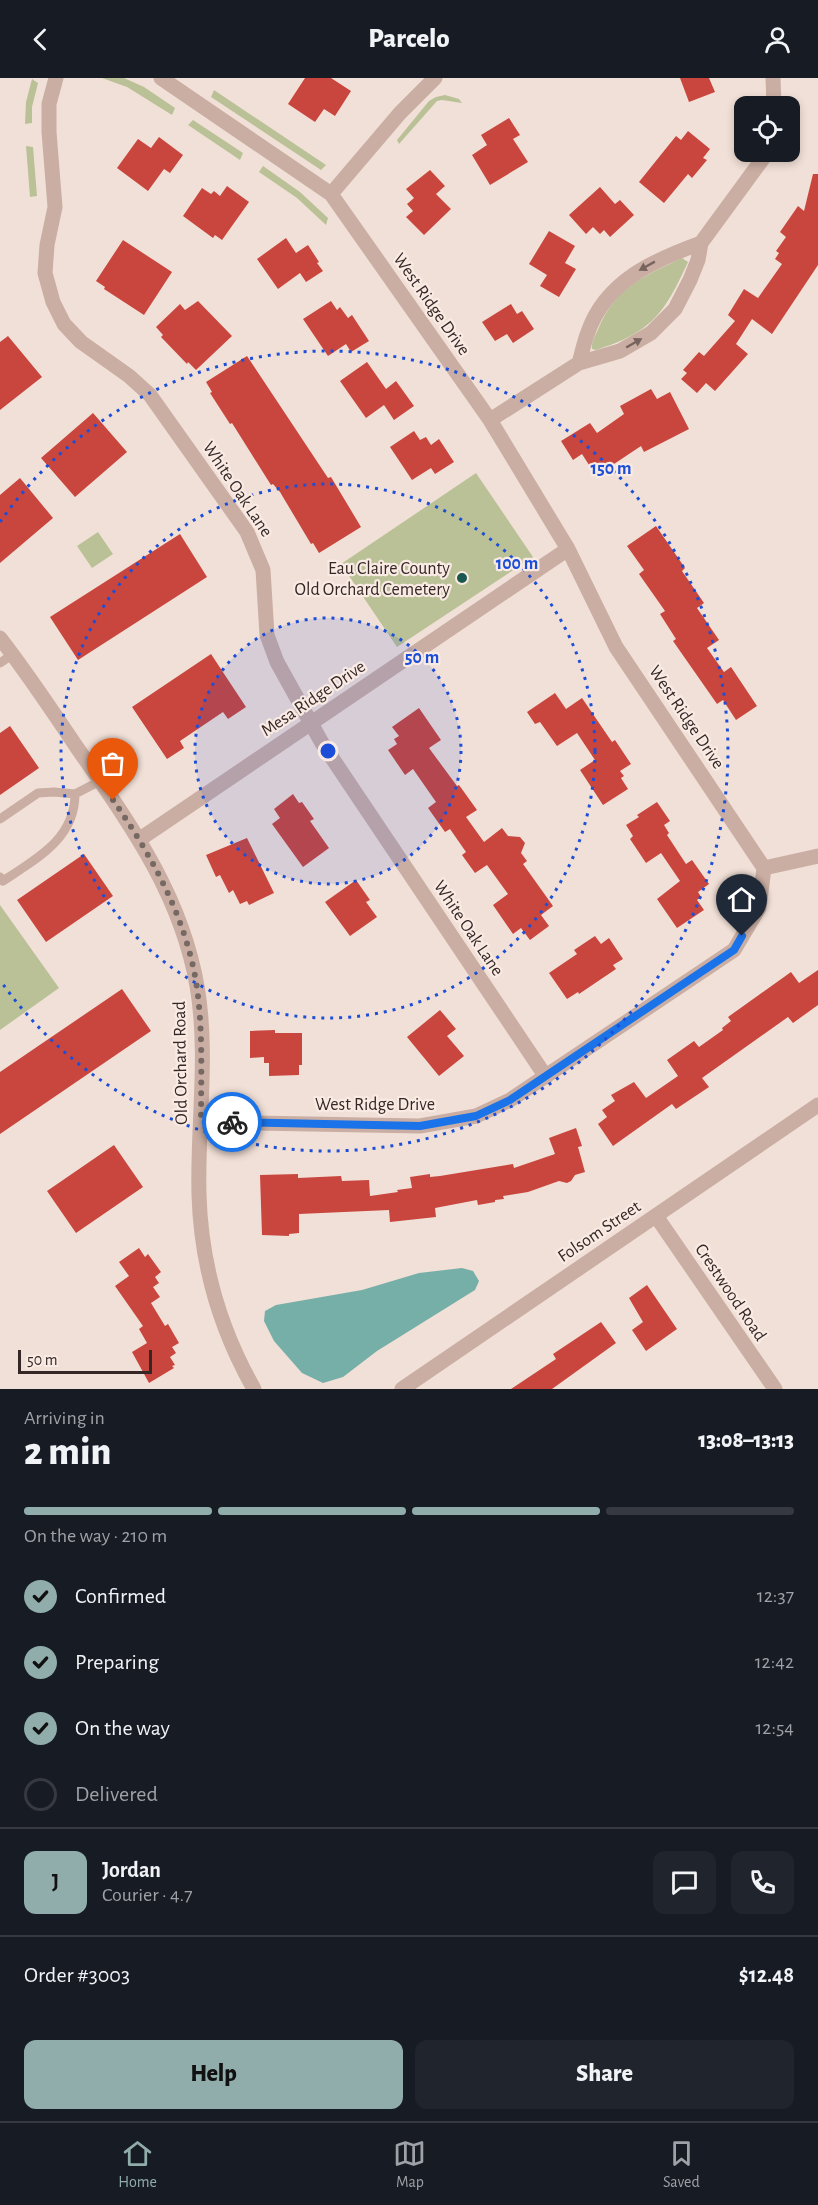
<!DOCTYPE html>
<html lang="en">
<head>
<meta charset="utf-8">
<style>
  body { margin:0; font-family:"Alegreya Sans",sans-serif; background:#20242c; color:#f1f3f6; height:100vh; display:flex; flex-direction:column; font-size:22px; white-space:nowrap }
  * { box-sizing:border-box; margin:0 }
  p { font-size:20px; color:#9ea1a6 }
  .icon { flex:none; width:33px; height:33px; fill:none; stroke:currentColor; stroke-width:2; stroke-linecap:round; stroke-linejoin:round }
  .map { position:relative; height:1311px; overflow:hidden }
  .details { display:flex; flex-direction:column; background:#171b24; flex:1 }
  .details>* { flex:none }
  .tools { position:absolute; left:734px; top:18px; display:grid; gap:12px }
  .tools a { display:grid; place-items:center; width:66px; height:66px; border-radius:12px; background:#171b24; box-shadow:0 3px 9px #0003; font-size:30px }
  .scale { position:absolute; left:18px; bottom:15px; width:134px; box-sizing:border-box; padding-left:6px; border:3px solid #342725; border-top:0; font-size:16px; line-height:21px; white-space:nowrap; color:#342725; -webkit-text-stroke:4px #f9ebe4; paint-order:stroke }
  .pin { position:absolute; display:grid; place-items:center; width:51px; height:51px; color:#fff; margin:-62px -26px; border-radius:50% 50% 50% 0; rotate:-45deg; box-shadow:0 0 6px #0007 }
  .pin .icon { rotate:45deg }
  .courier { position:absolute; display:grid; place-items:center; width:60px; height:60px; margin:-30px; border:4px solid #1a73e8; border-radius:50%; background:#fff; color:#222; box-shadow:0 2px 8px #0007 }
  .summary em { font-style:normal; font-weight:800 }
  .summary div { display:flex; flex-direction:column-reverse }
  .summary { display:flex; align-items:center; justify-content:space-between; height:102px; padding:0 24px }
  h1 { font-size:39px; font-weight:800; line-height:45px }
  .bar { display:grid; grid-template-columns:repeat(4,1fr); gap:9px 6px; align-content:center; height:72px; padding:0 24px }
  .bar i { height:8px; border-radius:4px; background:#363941 }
  .bar .selected { background:#90adab }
  .bar p { grid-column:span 4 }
  .line { display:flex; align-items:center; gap:15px; padding:0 24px; border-top:2px solid #363941 }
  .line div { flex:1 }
  .round { display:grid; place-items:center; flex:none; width:63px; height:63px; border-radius:12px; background:#20242c }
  ol { padding:0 24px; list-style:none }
  li { display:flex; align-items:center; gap:18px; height:66px }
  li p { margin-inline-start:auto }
  li .icon { padding:6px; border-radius:50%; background:#90adab; color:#111; stroke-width:4 }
  li:last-child { color:#9ea1a6 }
  li i { width:33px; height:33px; border:3px solid #363941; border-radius:50% }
  .action { display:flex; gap:12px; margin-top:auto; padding:12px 24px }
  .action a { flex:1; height:69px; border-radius:12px; background:#90adab; color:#111; font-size:24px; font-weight:800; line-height:69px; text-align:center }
  .action a+a { background:#20242c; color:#f1f3f6 }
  header { display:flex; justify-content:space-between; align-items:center; height:78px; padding:0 24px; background:#171b24; font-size:27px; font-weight:800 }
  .menu { display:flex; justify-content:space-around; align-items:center; height:84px; border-top:2px solid #363941; background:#171b24; font-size:16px; color:#9ea1a6 }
  .menu a { display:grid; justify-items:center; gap:3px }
  .menu .selected { color:#90adab }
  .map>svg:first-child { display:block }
  .green { fill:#bac197 }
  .water { fill:#76afa7 }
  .building { fill:#c9463e }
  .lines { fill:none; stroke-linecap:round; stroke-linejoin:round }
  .service { stroke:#caaea3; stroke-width:9 }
  .minor { stroke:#caaea3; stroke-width:15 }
  .tertiary { stroke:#caaea3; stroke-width:15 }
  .oneway { fill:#78645e }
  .done { stroke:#766863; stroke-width:6; stroke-dasharray:0 10.8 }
  .route { stroke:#1a73e8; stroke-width:8 }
  .ring { fill:none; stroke:#1d4ed8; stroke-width:3; stroke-dasharray:3 6 }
  .poi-dot { fill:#1a574f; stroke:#f9ebe4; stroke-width:2 }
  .labels { text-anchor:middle; stroke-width:4.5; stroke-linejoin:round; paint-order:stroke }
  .street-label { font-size:18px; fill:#342725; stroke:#f9ebe4 }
  .poi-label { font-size:18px; fill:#342725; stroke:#f9ebe4; text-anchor:end }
  .centre { fill:#1d4ed8; stroke:#f9ebe4; stroke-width:3 }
  .ring-label { font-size:18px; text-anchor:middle; font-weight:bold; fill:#1d4ed8; stroke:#f9ebe4; stroke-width:4.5; stroke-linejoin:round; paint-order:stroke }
</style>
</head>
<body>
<header><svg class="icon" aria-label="back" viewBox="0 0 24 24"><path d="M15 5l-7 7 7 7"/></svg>Parcelo<svg class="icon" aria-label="person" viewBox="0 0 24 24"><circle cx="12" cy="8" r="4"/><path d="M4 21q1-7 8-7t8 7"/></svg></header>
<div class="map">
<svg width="818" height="1311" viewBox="0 0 818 1311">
  <rect width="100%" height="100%" fill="#f1e0d7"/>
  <path class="green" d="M102,0H124L144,9L175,30L172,37L127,9Z
    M32,1L38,5L32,29V45L25,46L26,24Z
    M214,12L326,87L321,92L211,19Z
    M445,17L459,21L462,25L442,22L437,23L399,66L397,62L429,23L436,19Z
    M193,42L243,75L240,82L188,47Z
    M26,68L33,69L37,118L30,119Z
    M263,88L300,114L328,140L326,147L297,120L259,94Z
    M682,180L688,184C664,236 652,254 596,272L592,271C591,263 596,257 599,249C617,208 645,198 682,180Z
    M476,395L533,479L397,569L341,486Z
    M98,454L113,476L92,490L77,468Z
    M0,827L59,910L0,952Z"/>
  <path class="water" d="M462,1190L473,1193L479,1203L475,1212L377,1273L343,1299L323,1305L302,1295L274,1263L264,1243L265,1233L276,1227L362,1212L419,1195Z"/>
  <path class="building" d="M305,0H331L351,13L335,38L324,31L315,44L288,26Z
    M680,0H709L715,14L689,24Z
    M509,40L520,57L513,61L528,84L490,107L472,77L487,67L481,57Z
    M688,53L710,71L703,80L707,82L692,100L688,96L664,125L639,104L676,58L681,62Z
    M159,59L183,77L170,95L164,91L148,113L117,90L138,61L151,70Z
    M430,92L445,108L436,116L451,131L424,157L406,139L413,133L407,126L414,120L406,111Z
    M813,96H818V187L772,256L752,241L736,266L748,276L715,313L706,305L697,315L681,301L687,295L683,292L699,274L704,278L735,243L728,237L744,211L758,220L782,186L775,181L779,175L776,173L786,159L780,154L798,128L804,133Z
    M227,108L249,124L222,162L215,157L213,160L183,138L202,110L211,116L214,113L220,118Z
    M600,109L615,126L620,122L634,137L610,159L604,152L600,156L593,149L586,156L569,137Z
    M549,153L575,168L565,185L576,191L559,219L540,208L547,197L529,186Z
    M286,160L296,175L308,167L319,184L317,185L323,193L306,204L300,195L278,211L257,181Z
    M123,162L172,194L144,237L104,211L105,209L96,203Z
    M198,223L232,258L196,292L188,284L187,286L161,259L163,257L156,249L180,226L185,232Z
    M331,223L337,232L340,229L348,240L352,237L369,263L351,274L346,266L328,278L303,241Z
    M511,226L517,236L522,233L534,251L513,265L507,256L495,263L482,244Z
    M8,258L42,299L0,332V264Z
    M247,278L328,400L331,399L361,449L319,475L313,465L311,466L280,414L273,406L271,407L232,345L230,346L210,315L212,314L206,304Z
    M367,284L386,311L396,303L414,328L394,342L384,327L366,340L340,303Z
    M651,311L657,321L670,314L689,351L644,374L641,368L596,398L582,376L573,382L561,363L590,345L597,355L624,336L620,328Z
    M93,335L127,374L75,419L41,380Z
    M414,353L420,362L426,359L431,367L439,361L454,384L435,396L431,390L412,402L390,369Z
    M20,400L53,440L0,485V417Z
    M656,448L685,490L682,493L704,525L697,530L719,562L707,570L724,594L731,589L757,628L736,642L723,622L717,626L673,563L676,561L660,536L665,533L639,496L644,492L627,468Z
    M180,456L207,499L78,582L50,539Z
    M211,576L246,629L228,641L223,634L180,663L184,670L167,681L132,629Z
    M555,615L566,631L582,620L612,664L615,662L631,686L620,693L624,698L621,700L628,711L603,727L580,692L595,682L577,655L557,668L540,644L535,646L527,634Z
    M419,630L441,662L429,670L457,708L459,707L477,732L466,739L484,764L502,750L508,758L520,759L525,765L521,775L527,783L523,786L553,828L541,837L549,848L530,862L521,850L513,856L493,827L508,816L487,787L475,795L462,777L466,774L450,751L445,754L428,730L436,724L413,691L405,697L388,672L397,666L394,661L399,658L392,649Z
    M10,648L39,690L0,717V655Z
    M293,716L299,725L302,724L314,741L310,743L329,770L303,789L272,746L280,740L274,731Z
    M657,724L670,743L664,747L669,755L667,757L686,786L692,782L709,806L698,814L701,819L697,822L704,832L677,850L657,821L680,803L661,775L646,785L630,761L633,758L626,747L639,739L637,737Z
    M247,760L274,815L249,827L247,823L240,826L233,812L229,815L220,797L216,799L206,777Z
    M84,776L113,818L46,864L17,822Z
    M356,802L370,822L366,824L377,839L350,858L325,824Z
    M595,858L601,866L609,860L623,881L613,887L616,891L579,916L578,914L567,921L549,895L577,876L574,872Z
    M818,892V927L793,945L788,939L702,1000L709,1009L676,1031L672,1026L613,1068L598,1046L607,1039L602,1032L615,1023L611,1017L634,1004L646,1020L678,998L667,982L694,963L699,969L723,952L722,950L731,943L728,939L791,894L799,905Z
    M122,911L151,953L0,1056V994Z
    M440,932L456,951L447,958L464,978L439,998L407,959Z
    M275,952V955H302V987H299V997L269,998V985H264V979L250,980V953Z
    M576,1050L582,1068L578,1069L585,1094L575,1097L571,1103L567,1105L559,1103L528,1114L503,1118L504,1121L495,1122V1124L478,1127L477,1122L435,1130L436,1139L390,1144L389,1132L299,1136V1155L289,1156V1158L262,1157L260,1097L298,1096V1100L341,1098L342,1103L369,1102L370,1118L398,1114L397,1112L412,1110L410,1099L430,1096V1099L440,1098L513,1086L514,1090L555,1076L549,1060Z
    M114,1067L143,1109L76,1155L47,1113Z
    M139,1170L145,1179L148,1176L161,1194L155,1199L159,1205L153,1209L160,1219L151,1225L165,1248L168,1246L179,1265L172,1269L176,1275L170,1279L175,1287L172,1288L174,1290L149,1305L132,1274L147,1265L139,1251L143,1248L115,1208L129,1198L119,1184Z
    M647,1207L677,1251L646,1273L632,1252L643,1244L629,1220Z
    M601,1244L616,1265L552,1311H511L556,1281L553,1276Z"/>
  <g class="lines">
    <path class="service" d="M0,585L13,576
      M0,741L38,715L54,714L75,716L100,703
      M0,799L3,803C36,781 75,761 75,716"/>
    <path class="minor" d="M56,0L49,26V54L55,129L47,167L45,195L53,224L64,246L81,264L129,298L150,317L247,454L263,492L267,557L277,584L322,665L546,999
      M161,0L331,116L490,342L568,471L616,569L764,790L759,830L734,872L510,1022L476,1038L420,1048L201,1044
      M773,0L774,28
      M331,116L400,35L435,0
      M579,285C582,275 584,264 588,254C606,203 654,182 701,165
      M490,342L579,285L620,273L651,255L675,231L690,202L698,182L701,165L764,79L765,74
      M0,560C28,596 53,634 78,671C130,746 181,816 197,908C209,977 197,1048 199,1117C201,1185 220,1251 254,1311
      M140,761L568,471
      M764,790L818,778
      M656,1138L775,1311"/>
    <path class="tertiary" d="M402,1311L818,1027"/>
  </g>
  <defs><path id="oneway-solid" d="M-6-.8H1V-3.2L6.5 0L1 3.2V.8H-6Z" transform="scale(1.5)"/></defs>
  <g class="oneway">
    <use href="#oneway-solid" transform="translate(647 188) rotate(151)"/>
    <use href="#oneway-solid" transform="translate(634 265) rotate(-30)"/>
  </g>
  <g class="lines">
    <path class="done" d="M113,722C152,778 187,841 197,910C203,954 201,999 201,1044H232"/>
    <path class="route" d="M232,1044L420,1048L476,1038L510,1022L734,872L742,858"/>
  </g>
  <circle cx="328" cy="673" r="133" fill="#1d4ed8" fill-opacity=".12"/>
  <g class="ring">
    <circle cx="328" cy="673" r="133"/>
    <circle cx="328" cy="673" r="267"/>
    <path d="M0 444A400 400 0 1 1 0 902"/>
  </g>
  <circle class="poi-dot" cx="462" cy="500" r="6"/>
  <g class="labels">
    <g class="street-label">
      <text transform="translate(432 226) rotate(55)" y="6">West Ridge Drive</text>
      <text transform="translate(238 411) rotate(56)" y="6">White Oak Lane</text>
      <text transform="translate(313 620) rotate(-34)" y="6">Mesa Ridge Drive</text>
      <text transform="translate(687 639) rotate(56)" y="6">West Ridge Drive</text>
      <text transform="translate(469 850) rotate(56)" y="6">White Oak Lane</text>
      <text transform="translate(180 985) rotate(-91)" y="6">Old Orchard Road</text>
      <text x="375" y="1032">West Ridge Drive</text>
      <text transform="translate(599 1153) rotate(-34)" y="6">Folsom Street</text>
      <text transform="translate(731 1214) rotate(56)" y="6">Crestwood Road</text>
    </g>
    <g class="poi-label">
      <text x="450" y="496">Eau Claire County<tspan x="450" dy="21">Old Orchard Cemetery</tspan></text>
    </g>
  </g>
  <circle cx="328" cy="673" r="9" class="centre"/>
  <g class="ring-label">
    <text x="611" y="396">150 m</text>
    <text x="517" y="491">100 m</text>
    <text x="422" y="585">50 m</text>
  </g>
</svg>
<div class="tools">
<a><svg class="icon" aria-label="locate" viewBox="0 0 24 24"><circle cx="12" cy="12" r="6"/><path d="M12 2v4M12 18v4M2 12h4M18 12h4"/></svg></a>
</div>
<div class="scale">50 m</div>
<div class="pin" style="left:113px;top:722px;background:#ea580c"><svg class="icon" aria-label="bag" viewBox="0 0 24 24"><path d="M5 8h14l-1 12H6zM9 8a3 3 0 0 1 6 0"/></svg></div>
<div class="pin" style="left:742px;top:858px;background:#1f2937"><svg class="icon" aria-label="home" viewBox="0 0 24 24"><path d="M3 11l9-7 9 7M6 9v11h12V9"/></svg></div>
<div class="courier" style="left:232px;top:1044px"><svg class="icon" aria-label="bike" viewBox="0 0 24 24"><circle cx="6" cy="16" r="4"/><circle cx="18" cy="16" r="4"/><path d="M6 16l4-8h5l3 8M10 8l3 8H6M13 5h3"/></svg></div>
</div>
<section class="details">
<div class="summary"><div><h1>2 min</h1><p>Arriving in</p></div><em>13:08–13:13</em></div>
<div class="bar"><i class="selected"></i><i class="selected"></i><i class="selected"></i><i></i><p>On the way · 210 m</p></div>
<ol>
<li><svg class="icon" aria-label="check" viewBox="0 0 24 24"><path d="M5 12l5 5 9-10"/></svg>Confirmed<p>12:37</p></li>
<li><svg class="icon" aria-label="check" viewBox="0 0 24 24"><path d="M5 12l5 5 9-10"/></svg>Preparing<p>12:42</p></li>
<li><svg class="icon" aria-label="check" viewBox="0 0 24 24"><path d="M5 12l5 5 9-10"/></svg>On the way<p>12:54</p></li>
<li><i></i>Delivered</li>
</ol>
<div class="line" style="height:108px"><b class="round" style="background:#90adab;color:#111">J</b><div><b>Jordan</b><p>Courier · 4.7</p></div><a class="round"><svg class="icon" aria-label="chat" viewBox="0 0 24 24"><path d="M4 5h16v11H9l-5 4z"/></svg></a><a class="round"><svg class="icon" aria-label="phone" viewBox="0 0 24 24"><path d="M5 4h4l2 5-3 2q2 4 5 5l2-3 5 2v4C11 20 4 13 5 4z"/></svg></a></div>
<div class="line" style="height:78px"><div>Order #3003</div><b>$12.48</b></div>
<div class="action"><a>Help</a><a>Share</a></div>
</section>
<nav class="menu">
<a class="selected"><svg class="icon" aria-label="home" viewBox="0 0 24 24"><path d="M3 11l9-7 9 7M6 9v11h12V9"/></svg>Home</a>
<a><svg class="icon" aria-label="map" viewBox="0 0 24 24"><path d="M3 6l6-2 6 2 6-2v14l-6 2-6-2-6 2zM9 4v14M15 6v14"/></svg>Map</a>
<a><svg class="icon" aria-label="saved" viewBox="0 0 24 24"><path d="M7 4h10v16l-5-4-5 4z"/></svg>Saved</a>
</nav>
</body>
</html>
